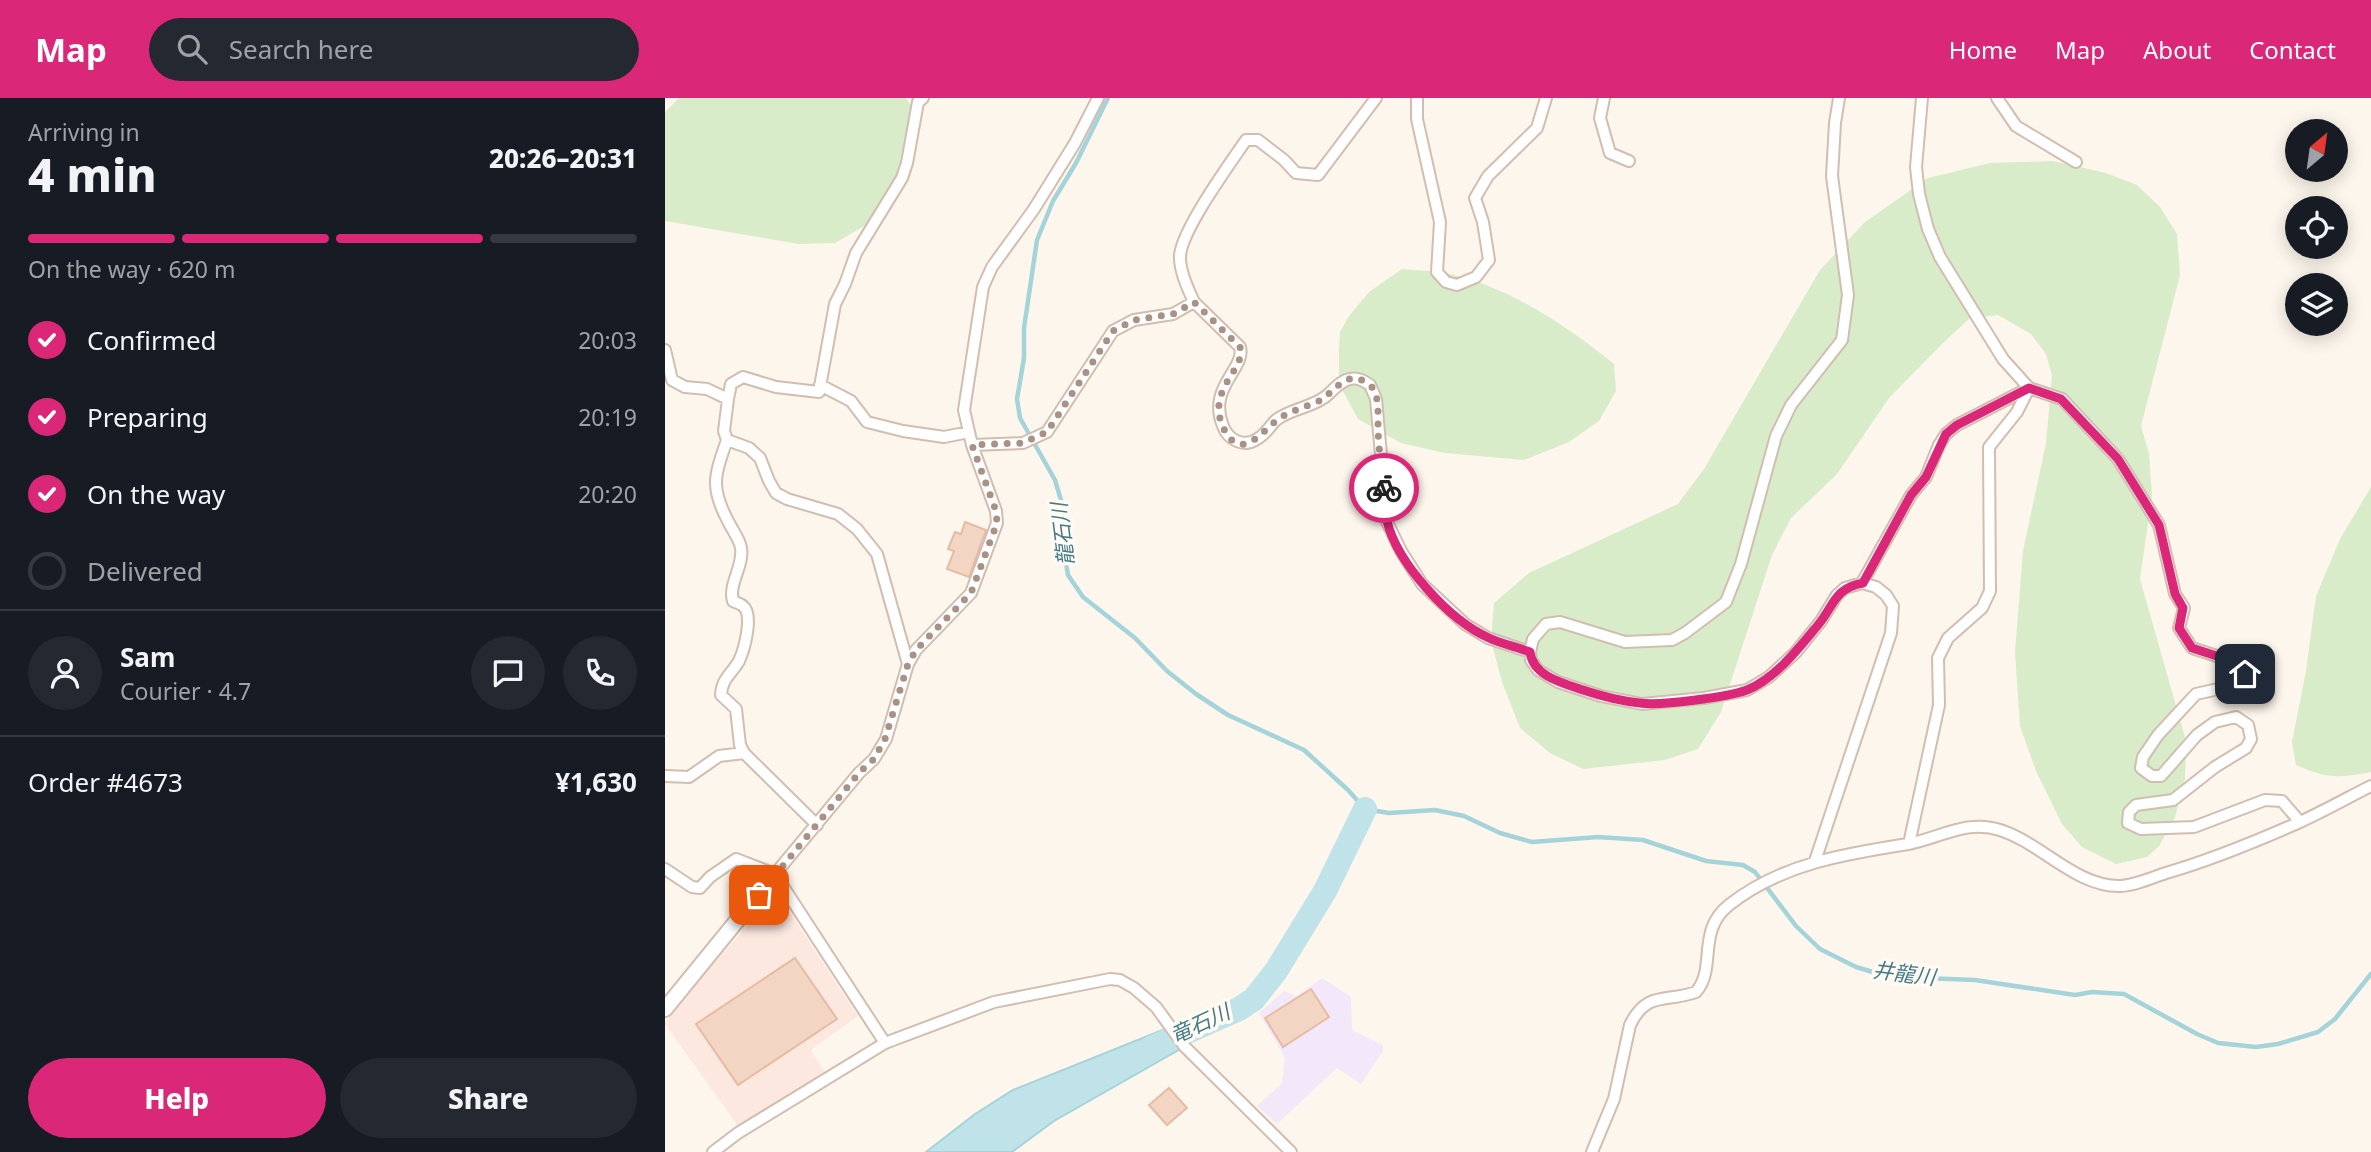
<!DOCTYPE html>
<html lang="en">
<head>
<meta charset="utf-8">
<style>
  body { margin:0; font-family:"Noto Sans","Noto Sans JP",sans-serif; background:#242831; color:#f1f3f6; height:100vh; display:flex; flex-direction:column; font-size:26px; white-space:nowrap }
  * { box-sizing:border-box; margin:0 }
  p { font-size:23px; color:#9ea1a6 }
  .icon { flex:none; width:38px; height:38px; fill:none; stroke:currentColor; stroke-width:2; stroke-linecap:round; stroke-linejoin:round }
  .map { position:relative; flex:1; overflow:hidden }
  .sheet { display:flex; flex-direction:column; background:#171b24; width:665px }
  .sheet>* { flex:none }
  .needle { width:46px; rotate:29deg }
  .controls { position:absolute; left:1620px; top:21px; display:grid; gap:14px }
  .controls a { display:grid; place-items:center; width:63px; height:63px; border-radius:50%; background:#171b24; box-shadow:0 4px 18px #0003; font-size:35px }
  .pin { position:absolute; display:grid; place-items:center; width:60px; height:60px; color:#fff; margin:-30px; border-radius:14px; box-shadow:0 4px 10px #0006 }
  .courier { position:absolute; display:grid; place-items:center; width:70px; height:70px; margin:-35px; border:5px solid #db2777; border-radius:50%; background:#fff; color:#222; box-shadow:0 2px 9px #0007 }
  .headline em { font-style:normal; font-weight:800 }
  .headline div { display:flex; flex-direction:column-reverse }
  .headline { display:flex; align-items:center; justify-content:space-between; height:119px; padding:0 28px }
  h1 { font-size:46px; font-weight:800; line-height:52px }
  .bar { display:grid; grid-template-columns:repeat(4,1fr); gap:10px 7px; align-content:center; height:84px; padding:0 28px }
  .bar i { height:9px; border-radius:5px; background:#363941 }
  .bar .on { background:#db2777 }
  .bar p { grid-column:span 4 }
  .line { display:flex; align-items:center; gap:18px; padding:0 28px; border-top:2px solid #363941 }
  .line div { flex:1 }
  .round { display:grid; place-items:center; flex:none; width:74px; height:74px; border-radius:37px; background:#242831 }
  ol { padding:0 28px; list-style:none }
  li { display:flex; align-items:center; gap:21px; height:77px }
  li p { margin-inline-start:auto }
  li .icon { padding:7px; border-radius:50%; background:#db2777; color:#fff; stroke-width:4 }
  li:last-child { color:#9ea1a6 }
  li i { width:38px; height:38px; border:4px solid #363941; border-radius:50% }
  .button { display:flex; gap:14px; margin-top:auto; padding:14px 28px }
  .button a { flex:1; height:80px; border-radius:42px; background:#db2777; color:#fff; font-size:28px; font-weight:800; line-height:80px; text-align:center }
  .button a+a { background:#242831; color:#f1f3f6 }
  header { display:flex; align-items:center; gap:42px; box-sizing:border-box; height:98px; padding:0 35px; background:#db2777; color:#fff }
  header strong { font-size:33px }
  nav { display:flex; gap:38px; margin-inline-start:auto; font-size:24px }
  .search { width:490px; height:63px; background:#242831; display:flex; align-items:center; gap:18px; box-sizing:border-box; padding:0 24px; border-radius:38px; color:#9ea1a6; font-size:26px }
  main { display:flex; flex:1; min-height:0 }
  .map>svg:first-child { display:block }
  .commercial { fill:#fde8e0 }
  .education { fill:#f3e8fa }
  .green { fill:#d8ecc9 }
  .water { fill:#bfe3e8; stroke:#a5d3da; stroke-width:2 }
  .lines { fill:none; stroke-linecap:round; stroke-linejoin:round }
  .stream { stroke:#a5d3da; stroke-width:4.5 }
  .river { stroke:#bfe3e8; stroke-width:24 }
  .building { fill:#f3d5c3; stroke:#e6bba3; stroke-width:2 }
  .minor-casing { stroke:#d1beb0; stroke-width:14 }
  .tertiary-casing { stroke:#d1beb0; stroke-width:18 }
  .minor { stroke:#fff; stroke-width:10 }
  .tertiary { stroke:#fff; stroke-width:14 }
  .done { stroke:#a89285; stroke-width:7; stroke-dasharray:0 12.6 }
  .route { stroke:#db2777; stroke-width:9 }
  .labels { text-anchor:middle; stroke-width:7; stroke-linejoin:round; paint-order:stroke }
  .water-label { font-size:21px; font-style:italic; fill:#437c86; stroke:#fffaf3 }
</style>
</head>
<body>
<header>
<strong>Map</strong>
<div class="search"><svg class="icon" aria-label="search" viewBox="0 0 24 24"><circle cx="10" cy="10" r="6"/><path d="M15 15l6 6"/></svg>Search here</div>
<nav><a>Home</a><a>Map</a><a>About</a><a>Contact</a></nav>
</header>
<main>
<section class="sheet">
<div class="headline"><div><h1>4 min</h1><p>Arriving in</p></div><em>20:26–20:31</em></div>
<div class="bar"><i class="on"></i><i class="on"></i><i class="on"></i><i></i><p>On the way · 620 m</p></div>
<ol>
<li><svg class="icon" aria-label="check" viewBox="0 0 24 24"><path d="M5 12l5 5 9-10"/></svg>Confirmed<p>20:03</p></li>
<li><svg class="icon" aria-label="check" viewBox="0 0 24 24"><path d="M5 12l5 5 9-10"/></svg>Preparing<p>20:19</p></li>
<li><svg class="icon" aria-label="check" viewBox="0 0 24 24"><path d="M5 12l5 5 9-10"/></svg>On the way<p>20:20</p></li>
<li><i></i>Delivered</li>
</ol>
<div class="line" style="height:126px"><a class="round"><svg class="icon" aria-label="person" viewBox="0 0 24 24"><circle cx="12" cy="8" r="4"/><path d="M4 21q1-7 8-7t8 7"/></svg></a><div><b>Sam</b><p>Courier · 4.7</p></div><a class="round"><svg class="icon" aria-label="chat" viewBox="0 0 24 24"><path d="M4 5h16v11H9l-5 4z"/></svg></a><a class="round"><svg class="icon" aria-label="phone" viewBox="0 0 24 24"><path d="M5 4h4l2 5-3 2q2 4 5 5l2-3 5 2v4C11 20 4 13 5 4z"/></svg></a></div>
<div class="line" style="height:91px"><div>Order #4673</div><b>¥1,630</b></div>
<div class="button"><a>Help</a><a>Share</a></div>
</section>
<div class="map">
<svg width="1706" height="1054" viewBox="0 0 1706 1054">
  <rect width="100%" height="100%" fill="#fdf6ec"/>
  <path class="commercial" d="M107,801H116L193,918L146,952L160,975L73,1028L0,926L17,900Z"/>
  <path class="education" d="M657,880L686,899L687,932L718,947V953L696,986L672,970L612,1026L592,1008L617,985L620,960L594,915L619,893L632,898Z"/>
  <path class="green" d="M14,0H241L253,18L252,46L243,80L213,120L170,145L134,146L0,123V14Z
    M1388,63L1441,75L1472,87L1495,109L1512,136L1515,177L1476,328L1484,356L1487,397L1475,481L1521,643L1520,681L1510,719L1494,748L1482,759L1451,766L1417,749L1397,726L1371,673L1355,628L1350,554L1358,453L1381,345L1387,277L1381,256L1366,236L1333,217L1304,221L1280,243L1224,300L1172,376L1126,420L1107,457L1056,614L1033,651L1000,662L918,671L885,655L855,630L837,584L826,542L829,505L864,475L1013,406L1039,371L1155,172L1200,124L1263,80L1325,65Z
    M737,171C751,173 766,172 780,175C843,188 899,226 949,266L951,293L934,323L904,344L859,362L780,355L736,345L693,321L674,286V251L675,234L684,218L704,194Z
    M1706,389V674C1674,680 1662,681 1631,667L1627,644L1641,573L1651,498L1675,441Z"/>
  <path class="water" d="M505,929L519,949L389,1023L347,1054H261L310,1016L348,992Z"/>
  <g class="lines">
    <path class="stream" d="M443,0L411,65L388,103L372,142L359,230V260L352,301L355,320L390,382L398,409L397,442L403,477L418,499L470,540L502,573L531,596L563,617L639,652L683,692L700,711L724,715L770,712L799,718L835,735L867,744L933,739L978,742L1041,763L1078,767L1090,774L1131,828L1155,851L1191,869L1208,874L1231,879L1310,882L1410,897L1427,894L1459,896L1532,936L1553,945L1591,949L1613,946L1653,934L1670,921L1706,876"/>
    <path class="river" d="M486,950L574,911L589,901L611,873L660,793L700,711"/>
  </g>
  <path class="building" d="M300,424L321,432L304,479L282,471L289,453L283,451L290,434L296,436Z
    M130,860L172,921L73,987L31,926Z
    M646,891L664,919L618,949L600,920Z
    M504,990L522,1010L502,1027L484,1007Z"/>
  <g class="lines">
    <defs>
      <path id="minor" d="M752,0V21L775,124L772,174L781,184L792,187L811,179L824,162L818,124L810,100L823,78L872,30L881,0
        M939,0L935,20L945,55L964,63
        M1257,0L1251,69L1254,96L1263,131L1275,159L1338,261L1364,290L1397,301L1453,361L1494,427L1510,496L1519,510L1514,530L1527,550L1567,563L1580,576L1571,587L1531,596L1493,637L1478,659L1476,670L1487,678H1496L1532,637L1550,624L1571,619L1583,627L1586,641L1581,650L1550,669L1508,702L1471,707L1464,714L1463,725L1476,731L1529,729L1600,702L1617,703L1635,724
        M1332,0L1351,28L1411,64
        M529,204L575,249C581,271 542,289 558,328C563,342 579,350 592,341C600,337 605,328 611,322C625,311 645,310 660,299C668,293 674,283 685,281C693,279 699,283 705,287L711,301L722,424L736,453L757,486L800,526L823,540L865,554
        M0,252L7,282L20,289L42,291L63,301L66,286L78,279L111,289L154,294L170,206L180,186L191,155L237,80L242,65L253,4L258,0
        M155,287L186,303L202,324L238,333L279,339L304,334
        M63,301L59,333L62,342L84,350L95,360L104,383L111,395L122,401L173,416L192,431L212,456L243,566
        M62,342C49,379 45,390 64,425C68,433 75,442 76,450C79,468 63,486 68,503C72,505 76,506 78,508C89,517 79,552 74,563C66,577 57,580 56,597L71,611L75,647L79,655L152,727
        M307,347L358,345L382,334L448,233L469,222L508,216L529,204C523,191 514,172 515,157C518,130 564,67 581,42H593L619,62L631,75L653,77L711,0
        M1197,485L1246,397L1261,379L1274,347L1281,336L1292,327L1364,290
        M0,678L24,679L54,658L79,655
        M1244,746L1274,607L1273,560L1283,540L1317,510L1325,493L1324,349L1352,314L1364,290
        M1150,763L1226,535L1228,508L1221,497L1211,489L1197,485L1180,490L1172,497L1156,523L1131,554L1104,579L1082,592L1039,600L977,606L936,598L893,584L873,572L866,562L865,554L868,541L881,526L895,524L960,544L1007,542L1020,535L1061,504L1076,466L1111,338L1126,307L1177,242L1183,197L1167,78L1170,25L1174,0
        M0,771L27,789L35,790L45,779L71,761L110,776
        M220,945L110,776L194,675L209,661L221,641L243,566L251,552L306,495L332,425L331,413L307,347L299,312L318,189L327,169L369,111L410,45L433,0
        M48,1054L73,1035L220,945L329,904L445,881L455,882L469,890L491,909L520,949L626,1054
        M927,1054L949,1001L965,927C982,892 1001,905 1031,894C1052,870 1031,833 1064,807C1116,766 1179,756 1243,746C1275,740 1302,721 1335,732C1376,745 1410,788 1454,788C1469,788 1486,780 1501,775C1546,762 1592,743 1635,724C1659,713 1682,700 1706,688"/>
      <path id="tertiary" d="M0,911L110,776"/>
    </defs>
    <use href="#minor" class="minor-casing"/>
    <use href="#tertiary" class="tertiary-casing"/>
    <use href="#minor" class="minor"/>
    <use href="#tertiary" class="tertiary"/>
  </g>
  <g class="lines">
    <path class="done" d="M94,797L194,675L209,661L220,641L243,566L251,552L306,495L332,425L331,413L307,347L358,345L382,334L448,233L469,222L508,216L529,204L575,249C582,272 538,292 560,333C578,365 599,330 615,320C627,312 641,309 654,303C669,295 679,273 699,283C704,285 708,290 710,294C714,305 713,320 713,332C714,351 716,371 719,390"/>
    <path class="route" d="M719,390C720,401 720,412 722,423C732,465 784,522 824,540C837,546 852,549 865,554C868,578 897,585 918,592C936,598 956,603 975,605C996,608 1062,599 1082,592C1111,580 1134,550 1153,527C1169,508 1169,490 1198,485L1246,397L1261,379L1281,336L1292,327L1364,290L1396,301L1453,361L1494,427L1510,496L1518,510L1514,530L1527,550L1567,563L1580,576"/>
  </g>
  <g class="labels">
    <g class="water-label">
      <text transform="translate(398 436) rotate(-97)" y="7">龍石川</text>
      <text transform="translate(1239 876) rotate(7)" y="7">井龍川</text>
      <text transform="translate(535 926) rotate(-25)" y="7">竜石川</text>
    </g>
  </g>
</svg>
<div class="controls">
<a><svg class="needle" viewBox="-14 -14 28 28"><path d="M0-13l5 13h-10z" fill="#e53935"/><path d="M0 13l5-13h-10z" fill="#9ea1a6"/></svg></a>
<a><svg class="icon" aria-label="locate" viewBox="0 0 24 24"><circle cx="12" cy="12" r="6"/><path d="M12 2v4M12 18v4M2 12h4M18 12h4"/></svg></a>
<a><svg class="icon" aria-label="layers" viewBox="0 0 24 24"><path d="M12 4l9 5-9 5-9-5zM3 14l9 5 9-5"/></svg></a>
</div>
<div class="pin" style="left:94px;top:797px;background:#ea580c"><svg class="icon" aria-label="bag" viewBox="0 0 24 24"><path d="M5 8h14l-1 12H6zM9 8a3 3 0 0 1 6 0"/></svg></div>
<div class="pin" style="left:1580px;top:576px;background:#1f2937"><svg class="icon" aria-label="home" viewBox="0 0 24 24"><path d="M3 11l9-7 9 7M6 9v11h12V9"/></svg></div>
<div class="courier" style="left:719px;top:390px"><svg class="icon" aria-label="bike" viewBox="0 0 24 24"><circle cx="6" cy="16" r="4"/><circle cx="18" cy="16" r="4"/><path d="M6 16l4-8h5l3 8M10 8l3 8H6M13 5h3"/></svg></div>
</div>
</main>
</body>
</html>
